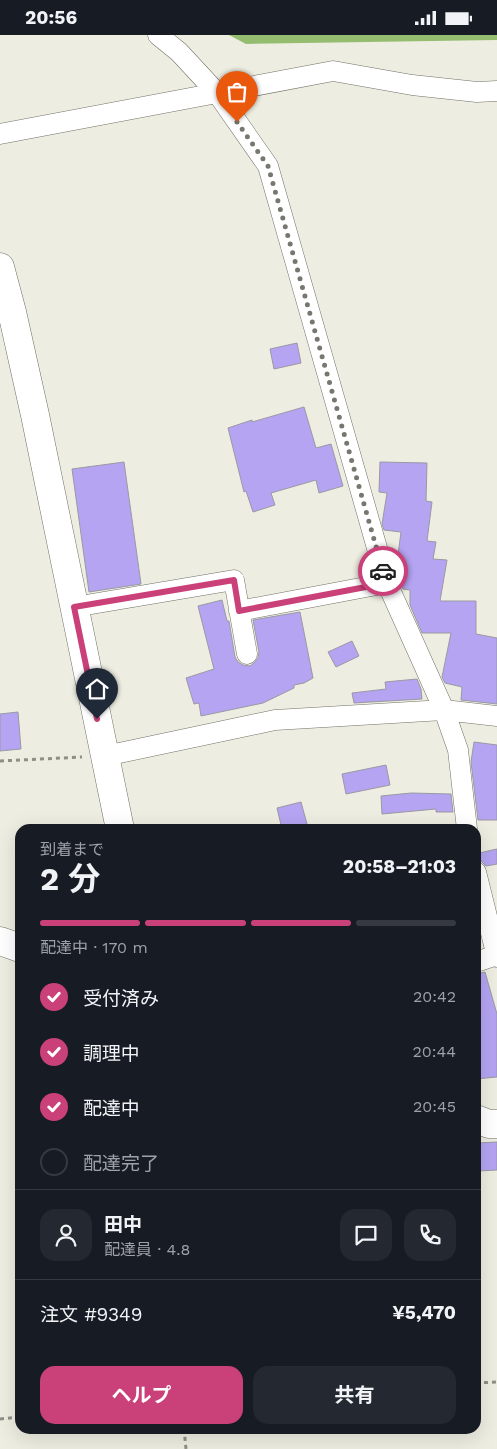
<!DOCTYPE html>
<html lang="ja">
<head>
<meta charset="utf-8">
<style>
  body { margin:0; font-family:"Work Sans","Noto Sans JP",sans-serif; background:#242831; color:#f1f3f6; height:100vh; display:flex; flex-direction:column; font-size:19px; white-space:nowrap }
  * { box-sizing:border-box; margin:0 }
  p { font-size:16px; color:#9ea1a6 }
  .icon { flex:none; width:28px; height:28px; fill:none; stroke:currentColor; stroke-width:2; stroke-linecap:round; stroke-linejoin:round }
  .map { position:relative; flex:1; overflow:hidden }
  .sheet { position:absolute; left:15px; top:789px; width:466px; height:610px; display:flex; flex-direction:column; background:#171b24; border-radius:15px; box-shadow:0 5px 20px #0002 }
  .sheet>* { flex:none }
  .pin { position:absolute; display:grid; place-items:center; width:42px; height:42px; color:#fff; margin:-51px -21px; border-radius:50% 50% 50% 0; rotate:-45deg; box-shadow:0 0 5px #0007 }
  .pin .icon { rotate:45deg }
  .courier { position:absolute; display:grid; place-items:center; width:50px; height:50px; margin:-25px; border:4px solid #ca4079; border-radius:50%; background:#fff; color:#222; box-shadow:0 1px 6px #0007 }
  .summary em { font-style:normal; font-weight:700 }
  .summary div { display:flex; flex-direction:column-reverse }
  .summary { display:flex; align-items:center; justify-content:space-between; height:85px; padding:0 25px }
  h1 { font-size:32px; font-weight:700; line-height:38px }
  .bar { display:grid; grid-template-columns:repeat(4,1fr); gap:8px 5px; align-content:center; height:60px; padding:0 25px }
  .bar i { height:6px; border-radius:4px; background:#363941 }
  .bar .active { background:#ca4079 }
  .bar p { grid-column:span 4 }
  .line { display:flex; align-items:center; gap:12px; padding:0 25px; border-top:1px solid #363941 }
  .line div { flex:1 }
  .round { display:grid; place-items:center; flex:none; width:52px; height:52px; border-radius:15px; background:#242831 }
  ol { padding:0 25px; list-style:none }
  li { display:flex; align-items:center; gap:15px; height:55px }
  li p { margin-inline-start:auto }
  li .icon { padding:5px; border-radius:50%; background:#ca4079; color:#fff; stroke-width:4 }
  li:last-child { color:#9ea1a6 }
  li i { width:28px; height:28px; border:2px solid #363941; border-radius:50% }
  .primary-button { display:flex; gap:10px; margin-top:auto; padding:10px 25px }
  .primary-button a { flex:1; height:58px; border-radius:15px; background:#ca4079; color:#fff; font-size:20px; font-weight:700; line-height:58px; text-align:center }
  .primary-button a+a { background:#242831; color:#f1f3f6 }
  .status { display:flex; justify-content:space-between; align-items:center; height:35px; padding:0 25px; background:#171b24; direction:ltr }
  .status svg { height:14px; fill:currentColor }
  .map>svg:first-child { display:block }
  .forest { fill:#95bd70 }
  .building { fill:#b4a4f2; stroke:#9a99a3 }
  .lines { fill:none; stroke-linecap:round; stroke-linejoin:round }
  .street-casing { stroke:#727167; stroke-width:21 }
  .secondary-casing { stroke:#727167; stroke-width:29 }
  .primary-casing { stroke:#727167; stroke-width:29 }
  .path { stroke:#908f87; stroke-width:3; stroke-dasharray:4 4; stroke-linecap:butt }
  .street { stroke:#fff; stroke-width:20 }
  .secondary { stroke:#fff; stroke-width:28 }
  .primary { stroke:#fff; stroke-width:28 }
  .done { stroke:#77766f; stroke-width:5; stroke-dasharray:0 9 }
  .route { stroke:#ca4079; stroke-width:6 }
</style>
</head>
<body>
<div class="status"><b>20:56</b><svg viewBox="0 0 49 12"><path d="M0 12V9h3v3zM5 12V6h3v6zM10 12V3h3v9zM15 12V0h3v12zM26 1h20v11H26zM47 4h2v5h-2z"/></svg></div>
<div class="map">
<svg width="497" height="1414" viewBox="0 0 497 1414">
  <rect width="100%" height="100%" fill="#eeede1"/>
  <path class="forest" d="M229,0H497V5L246,9Z"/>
  <path class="building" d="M297,308L301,328L274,334L270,314Z
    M304,372L316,413L331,409L343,451L319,458L316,445L271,458L275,470L253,477L246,456L244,457L228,393L252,385V387Z
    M124,427L141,549L89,557L72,434Z
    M380,427L427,428L426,466L432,467L427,506L436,507L433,524L447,525L440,566H476V599L497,603V669L461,665L462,652L445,648L442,642L451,598H422L410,570V555L403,554L401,550L404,536L396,535L401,497L384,495L382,489L387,458L379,457Z
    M222,565L227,586H229L235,622L238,627L243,630L250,631L254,628L258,623L259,617L253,585L300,577L313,643L304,648L294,650V653L263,668L201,681L199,668L194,669L186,643L214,634L198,571Z
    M352,606L359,621L336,632L328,617Z
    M417,644L421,654L422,664L354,668L352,658L386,654L385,647Z
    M18,677L21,714L0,716V679Z
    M474,707L497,710V785H478L471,727Z
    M386,730L390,750L346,759L342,739Z
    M411,758L451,759L453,777H436V774L382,779L381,761Z
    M301,767L307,789L282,794L277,773Z
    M497,814V829L486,831L481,826L479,818Z
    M485,937L497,979V1042L476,1044V939Z
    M497,1107V1135L478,1136L477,1108Z"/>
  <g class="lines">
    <defs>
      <path id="street" d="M158,0L179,17L217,58L268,131L387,548L444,675L458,715L467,794
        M0,99L333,36L412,50L477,57L497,56
        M74,572L234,545L247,619
        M239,576L387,548
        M105,721L275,685L444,675L497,681
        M476,837L497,922
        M476,927L497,920"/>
      <path id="secondary" d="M0,232L12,277L35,380L120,794"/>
      <path id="primary" d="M0,906L20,913
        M476,1084L489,1089H497"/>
    </defs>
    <use href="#street" class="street-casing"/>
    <use href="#secondary" class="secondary-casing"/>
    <use href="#primary" class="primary-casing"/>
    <path class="path" d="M0,726L82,722
      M476,1348L497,1347
      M0,1384L20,1382
      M184,1394L186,1414"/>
    <use href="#street" class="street"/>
    <use href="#secondary" class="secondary"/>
    <use href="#primary" class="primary"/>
  </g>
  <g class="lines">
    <path class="done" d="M237,87L268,131L383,536"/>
    <path class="route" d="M97,684L74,572L234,545L239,576L387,548L383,536"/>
  </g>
</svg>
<div class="pin" style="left:237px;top:87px;background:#ea580c"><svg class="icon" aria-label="bag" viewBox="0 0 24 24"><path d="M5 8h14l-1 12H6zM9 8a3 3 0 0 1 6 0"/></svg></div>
<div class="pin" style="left:97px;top:684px;background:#1f2937"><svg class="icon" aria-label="home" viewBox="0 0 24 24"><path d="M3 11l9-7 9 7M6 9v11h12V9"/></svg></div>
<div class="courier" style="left:383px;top:536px"><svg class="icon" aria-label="car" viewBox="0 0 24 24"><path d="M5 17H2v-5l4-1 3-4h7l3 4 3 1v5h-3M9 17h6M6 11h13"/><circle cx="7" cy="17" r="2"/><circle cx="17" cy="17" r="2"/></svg></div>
<section class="sheet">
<div class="summary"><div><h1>2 分</h1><p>到着まで</p></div><em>20:58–21:03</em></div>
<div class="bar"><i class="active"></i><i class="active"></i><i class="active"></i><i></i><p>配達中 · 170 m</p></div>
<ol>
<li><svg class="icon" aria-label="check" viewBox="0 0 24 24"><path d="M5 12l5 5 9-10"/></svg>受付済み<p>20:42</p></li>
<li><svg class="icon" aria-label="check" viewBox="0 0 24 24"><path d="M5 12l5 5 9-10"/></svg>調理中<p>20:44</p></li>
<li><svg class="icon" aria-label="check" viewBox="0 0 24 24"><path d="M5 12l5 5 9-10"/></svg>配達中<p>20:45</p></li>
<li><i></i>配達完了</li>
</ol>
<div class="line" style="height:90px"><a class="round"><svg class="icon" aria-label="person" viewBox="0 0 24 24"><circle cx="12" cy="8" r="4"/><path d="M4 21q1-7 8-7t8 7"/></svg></a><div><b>田中</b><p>配達員 · 4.8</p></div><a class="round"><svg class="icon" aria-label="chat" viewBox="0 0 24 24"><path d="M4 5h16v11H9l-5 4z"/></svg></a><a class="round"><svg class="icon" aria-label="phone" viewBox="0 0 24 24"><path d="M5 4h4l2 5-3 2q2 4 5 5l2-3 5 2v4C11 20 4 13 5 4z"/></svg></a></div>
<div class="line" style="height:65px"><div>注文 #9349</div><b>¥5,470</b></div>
<div class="primary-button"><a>ヘルプ</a><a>共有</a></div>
</section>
</div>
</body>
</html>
